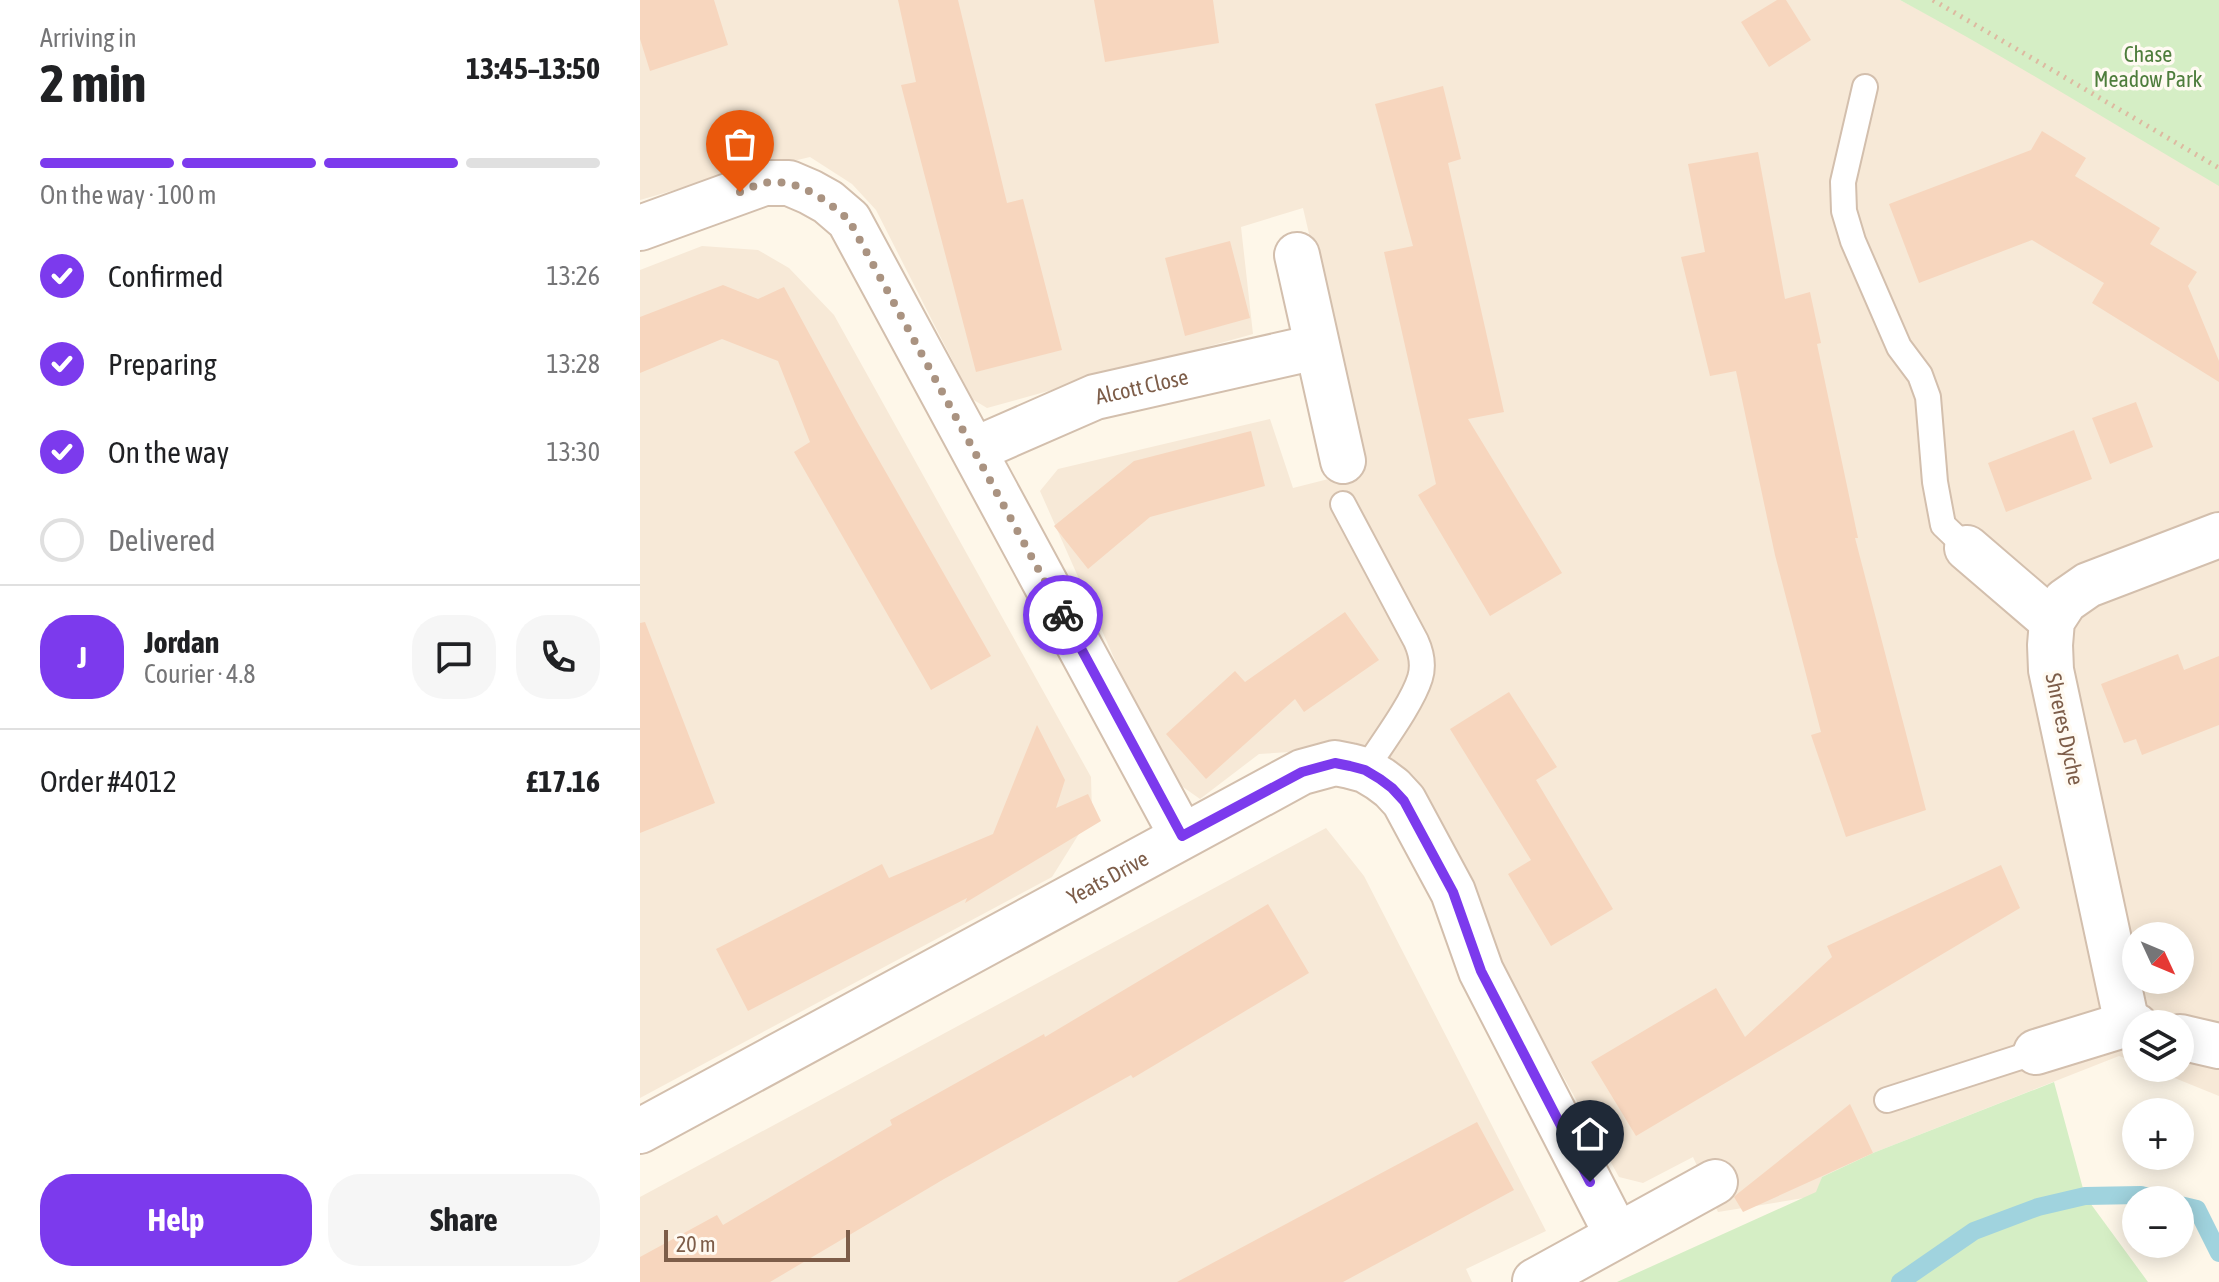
<!DOCTYPE html>
<html lang="en">
<head>
<meta charset="utf-8">
<style>
  body { margin:0; font-family:"Asap Condensed",sans-serif; background:#f6f6f6; color:#202124; height:100vh; display:flex; flex-direction:column; font-size:30px; white-space:nowrap }
  * { box-sizing:border-box; margin:0 }
  p { font-size:26px; color:#757577 }
  .icon { flex:none; width:44px; height:44px; fill:none; stroke:currentColor; stroke-width:2; stroke-linecap:round; stroke-linejoin:round }
  .map { position:relative; flex:1; overflow:hidden }
  .panel { display:flex; flex-direction:column; background:#fff; width:640px }
  .panel>* { flex:none }
  .needle { width:52px; rotate:134deg }
  .buttons { position:absolute; left:1482px; top:922px; display:grid; gap:16px }
  .buttons a { display:grid; place-items:center; width:72px; height:72px; border-radius:50%; background:#fff; box-shadow:0 4px 20px #0003; font-size:40px }
  .scale { position:absolute; left:24px; bottom:20px; width:186px; box-sizing:border-box; padding-left:8px; border:4px solid #7d5d49; border-top:0; font-size:22px; line-height:28px; white-space:nowrap; color:#7d5d49; -webkit-text-stroke:6px #fffaf2; paint-order:stroke }
  .pin { position:absolute; display:grid; place-items:center; width:68px; height:68px; color:#fff; margin:-82px -34px; border-radius:50% 50% 50% 0; rotate:-45deg; box-shadow:0 0 8px #0007 }
  .pin .icon { rotate:45deg }
  .courier { position:absolute; display:grid; place-items:center; width:80px; height:80px; margin:-40px; border:6px solid #7c3aed; border-radius:50%; background:#fff; color:#222; box-shadow:0 2px 10px #0007 }
  .overview em { font-style:normal; font-weight:700 }
  .overview div { display:flex; flex-direction:column-reverse }
  .overview { display:flex; align-items:center; justify-content:space-between; height:136px; padding:0 40px }
  h1 { font-size:52px; font-weight:700; line-height:60px }
  .bar { display:grid; grid-template-columns:repeat(4,1fr); gap:12px 8px; align-content:center; height:96px; padding:0 40px }
  .bar i { height:10px; border-radius:6px; background:#e0e0e0 }
  .bar .selected { background:#7c3aed }
  .bar p { grid-column:span 4 }
  .line { display:flex; align-items:center; gap:20px; padding:0 40px; border-top:2px solid #e0e0e0 }
  .line div { flex:1 }
  .round { display:grid; place-items:center; flex:none; width:84px; height:84px; border-radius:32px; background:#f6f6f6 }
  ol { padding:0 40px; list-style:none }
  li { display:flex; align-items:center; gap:24px; height:88px }
  li p { margin-inline-start:auto }
  li .icon { padding:8px; border-radius:50%; background:#7c3aed; color:#fff; stroke-width:4 }
  li:last-child { color:#757577 }
  li i { width:44px; height:44px; border:4px solid #e0e0e0; border-radius:50% }
  .primary-button { display:flex; gap:16px; margin-top:auto; padding:16px 40px }
  .primary-button a { flex:1; height:92px; border-radius:32px; background:#7c3aed; color:#fff; font-size:32px; font-weight:700; line-height:92px; text-align:center }
  .primary-button a+a { background:#f6f6f6; color:#202124 }
  main { display:flex; flex:1; min-height:0 }
  .map>svg:first-child { display:block }
  .residential { fill:#f7e9d7; fill-rule:evenodd }
  .green { fill:#d5eec5 }
  .lines { fill:none; stroke-linecap:round; stroke-linejoin:round }
  .stream { stroke:#a0d3de; stroke-width:18 }
  .building { fill:#f7d6be }
  .lane-casing { stroke:#d3bfad; stroke-width:28 }
  .street-casing { stroke:#d3bfad; stroke-width:48 }
  .path { stroke:#ddb9a0; stroke-width:5; stroke-dasharray:2 6; stroke-linecap:butt }
  .lane { stroke:#fff; stroke-width:24 }
  .street { stroke:#fff; stroke-width:44 }
  .done { stroke:#aa9381; stroke-width:8; stroke-dasharray:0 14.4 }
  .route { stroke:#7c3aed; stroke-width:10 }
  .labels { text-anchor:middle; stroke-width:7; stroke-linejoin:round; paint-order:stroke }
  .park-label { font-size:22px; fill:#4e7d3c; stroke:#fffaf2 }
  .street-label { font-size:22px; fill:#7d5d49; stroke:#fffaf2 }
</style>
</head>
<body>
<main>
<section class="panel">
<div class="overview"><div><h1>2 min</h1><p>Arriving in</p></div><em>13:45–13:50</em></div>
<div class="bar"><i class="selected"></i><i class="selected"></i><i class="selected"></i><i></i><p>On the way · 100 m</p></div>
<ol>
<li><svg class="icon" aria-label="check" viewBox="0 0 24 24"><path d="M5 12l5 5 9-10"/></svg>Confirmed<p>13:26</p></li>
<li><svg class="icon" aria-label="check" viewBox="0 0 24 24"><path d="M5 12l5 5 9-10"/></svg>Preparing<p>13:28</p></li>
<li><svg class="icon" aria-label="check" viewBox="0 0 24 24"><path d="M5 12l5 5 9-10"/></svg>On the way<p>13:30</p></li>
<li><i></i>Delivered</li>
</ol>
<div class="line" style="height:144px"><b class="round" style="background:#7c3aed;color:#fff">J</b><div><b>Jordan</b><p>Courier · 4.8</p></div><a class="round"><svg class="icon" aria-label="chat" viewBox="0 0 24 24"><path d="M4 5h16v11H9l-5 4z"/></svg></a><a class="round"><svg class="icon" aria-label="phone" viewBox="0 0 24 24"><path d="M5 4h4l2 5-3 2q2 4 5 5l2-3 5 2v4C11 20 4 13 5 4z"/></svg></a></div>
<div class="line" style="height:104px"><div>Order #4012</div><b>£17.16</b></div>
<div class="primary-button"><a>Help</a><a>Share</a></div>
</section>
<div class="map">
<svg width="1579" height="1282" viewBox="0 0 1579 1282">
  <rect width="100%" height="100%" fill="#fef7e9"/>
  <path class="residential" d="M0,0H1260L1336,40L1579,184V1096L1510,1068H1540V1024H1496V1062L1479,1056L1233,1153L1182,1177L1176,1196L1078,1212L1053,1157L1003,1183L979,1177L757,777L714,748L619,754L560,799L526,775L400,491L418,469L630,419L653,488L724,470L663,208L601,227L613,334L347,408L332,399L236,210L212,184L170,157L45,187L0,200ZM1496,936H1540V980H1496Z
    M62,246L118,250L149,268L194,315L451,777L452,813L412,877L0,1098V270Z
    M686,828L724,876L906,1231L826,1269L832,1282H0V1197Z"/>
  <path class="green" d="M1260,0H1579V186C1473,124 1368,58 1260,0Z
    M1414,1082L1445,1196L1508,1282H977L1176,1192L1182,1177L1233,1153Z"/>
  <g class="lines">
    <path class="stream" d="M1540,1205L1557,1209L1579,1253
      M1260,1282L1334,1231L1398,1207L1445,1196L1501,1195L1520,1200"/>
  </g>
  <path class="building" d="M0,0H74L88,45L10,71L0,39Z
    M258,0H318L367,203L383,199L422,350L336,372L261,85L276,82Z
    M454,0H573L579,43L465,62Z
    M1137,0H1146L1171,40L1129,67L1101,22Z
    M803,86L821,159L808,163L864,412L828,419L922,573L850,616L778,495L796,484L744,252L773,246L735,104Z
    M1402,131L1446,158L1435,176L1520,228L1510,244L1557,272L1548,286L1579,361V382L1452,303L1464,283L1392,240L1279,283L1249,204L1391,150Z
    M1118,152L1145,299L1170,292L1181,343L1177,344L1218,538H1215L1286,810L1206,837L1171,735L1181,732L1135,555L1096,371L1070,376L1041,257L1065,252L1048,164Z
    M590,241L610,318L545,336L525,258Z
    M83,285L118,299L144,287L216,420L351,656L291,690L154,452L170,442L138,361L82,339L0,373V317Z
    M1496,402L1513,447L1470,464L1452,418Z
    M1434,430L1452,479L1366,512L1348,463Z
    M611,431L625,486L510,517L448,569L414,526L494,461Z
    M705,612L739,660L664,712L655,699L566,779L526,734L595,671L605,682Z
    M5,622L75,803L0,833V623Z
    M1538,654L1544,670L1579,656V725L1502,755L1496,739L1484,743L1461,684Z
    M869,692L917,767L896,780L973,909L911,946L868,874L891,860L810,729Z
    M397,725L425,780L416,808L448,794L461,821L325,903L327,898L108,1011L76,949L242,864L249,878L353,834Z
    M1361,865L1380,908L996,1136L951,1062L1076,988L1105,1037L1192,957L1187,946Z
    M628,904L669,973L493,1078L491,1075L304,1179L130,1282H0V1257L77,1215L83,1225L252,1125L250,1120L404,1034L405,1037Z
    M1210,1104L1233,1153L1103,1212L1094,1197L1096,1195Z
    M837,1122L874,1190L703,1282H537Z"/>
  <g class="lines">
    <defs>
      <path id="lane" d="M1225,87L1203,182L1204,211L1213,241L1259,347L1280,375L1288,397L1295,482L1303,525L1327,548
        M703,504L776,641C781,652 784,665 780,678C772,704 741,745 725,770
        M1247,1100L1396,1052"/>
      <g id="street">
        <path d="M0,228L124,183H149L170,192L188,202L209,220L542,836"/>
        <path d="M657,255L703,461"/>
        <path id="s1" d="M334,450L455,397L676,347"/>
        <path d="M1327,548L1412,621"/>
        <path d="M1487,1024L1411,670L1410,645L1412,621L1425,601L1448,585L1579,535"/>
        <path d="M1540,1037L1579,1046"/>
        <path d="M1396,1052L1487,1024L1496,1026"/>
        <path id="s2" d="M0,1131L662,772L695,763L710,766L725,770L740,779L752,788L764,801L813,892L841,971L977,1235"/>
        <path d="M895,1281L1075,1182"/>
      </g>
    </defs>
    <use href="#lane" class="lane-casing"/>
    <use href="#street" class="street-casing"/>
    <path class="path" d="M1293,0L1579,168"/>
    <use href="#lane" class="lane"/>
    <use href="#street" class="street"/>
  </g>
  <g class="lines">
    <path class="done" d="M100,192C107,189 116,185 124,183C157,177 186,200 209,220L423,615"/>
    <path class="route" d="M423,615L542,836L662,772L695,763L710,766L725,770L740,779L752,788L764,801L813,892L841,971L950,1182"/>
  </g>
  <g class="labels">
    <g class="park-label">
      <text x="1508" y="62">Chase<tspan x="1508" dy="25">Meadow Park</tspan></text>
    </g>
    <g class="street-label">
      <text dy="8" stroke="none"><textPath href="#s1" startOffset="180">Alcott Close</textPath></text>
      <text transform="translate(1425 729) rotate(78)" y="8">Shreres Dyche</text>
      <text dy="8" stroke="none"><textPath href="#s2" startOffset="532">Yeats Drive</textPath></text>
    </g>
  </g>
</svg>
<div class="buttons">
<a><svg class="needle" viewBox="-14 -14 28 28"><path d="M0-13l5 13h-10z" fill="#e53935"/><path d="M0 13l5-13h-10z" fill="#757577"/></svg></a>
<a><svg class="icon" aria-label="layers" viewBox="0 0 24 24"><path d="M12 4l9 5-9 5-9-5zM3 14l9 5 9-5"/></svg></a>
<a>+</a>
<a>−</a>
</div>
<div class="scale">20 m</div>
<div class="pin" style="left:100px;top:192px;background:#ea580c"><svg class="icon" aria-label="bag" viewBox="0 0 24 24"><path d="M5 8h14l-1 12H6zM9 8a3 3 0 0 1 6 0"/></svg></div>
<div class="pin" style="left:950px;top:1182px;background:#1f2937"><svg class="icon" aria-label="home" viewBox="0 0 24 24"><path d="M3 11l9-7 9 7M6 9v11h12V9"/></svg></div>
<div class="courier" style="left:423px;top:615px"><svg class="icon" aria-label="bike" viewBox="0 0 24 24"><circle cx="6" cy="16" r="4"/><circle cx="18" cy="16" r="4"/><path d="M6 16l4-8h5l3 8M10 8l3 8H6M13 5h3"/></svg></div>
</div>
</main>
</body>
</html>
